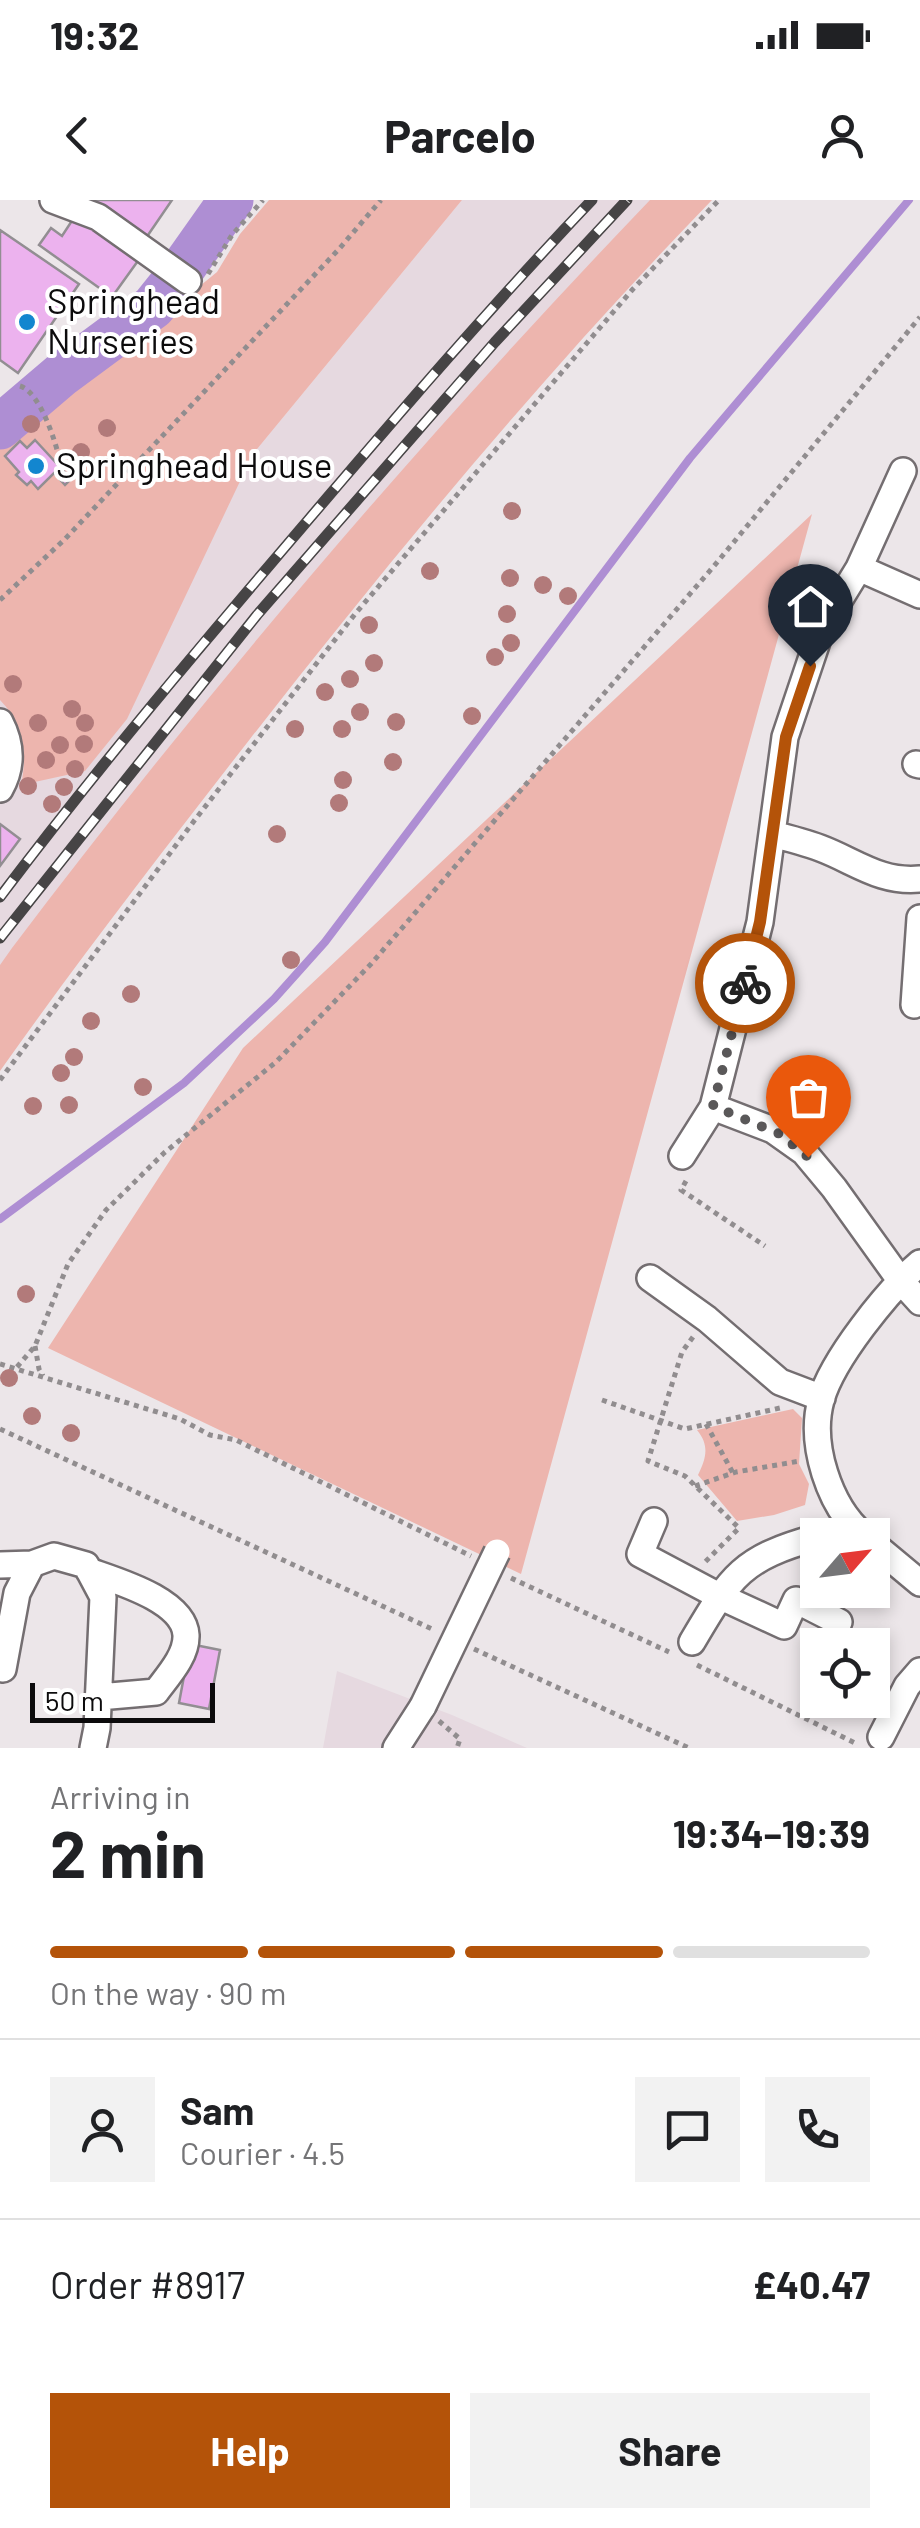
<!DOCTYPE html>
<html lang="en">
<head>
<meta charset="utf-8">
<style>
  body { margin:0; font-family:Barlow,sans-serif; background:#f2f2f2; color:#202124; height:100vh; display:flex; flex-direction:column; font-size:38px; white-space:nowrap }
  * { box-sizing:border-box; margin:0 }
  p { font-size:32px; color:#757577 }
  .icon { flex:none; width:55px; height:55px; fill:none; stroke:currentColor; stroke-width:2; stroke-linecap:round; stroke-linejoin:round }
  .map { position:relative; height:1548px; overflow:hidden }
  .details { display:flex; flex-direction:column; background:#fff; flex:1 }
  .details>* { flex:none }
  .needle { width:65px; rotate:62deg }
  .tools { position:absolute; left:800px; top:1318px; display:grid; gap:20px }
  .tools a { display:grid; place-items:center; width:90px; height:90px; border-radius:0px; background:#fff; box-shadow:0 5px 15px #0003; font-size:50px }
  .scale { position:absolute; left:30px; bottom:25px; width:185px; box-sizing:border-box; padding-left:10px; border:5px solid #0c0b0c; border-top:0; font-size:28px; line-height:35px; white-space:nowrap; color:#0c0b0c; -webkit-text-stroke:8px #fff; paint-order:stroke }
  .pin { position:absolute; display:grid; place-items:center; width:85px; height:85px; color:#fff; margin:-102px -42px; border-radius:50% 50% 50% 0; rotate:-45deg; box-shadow:0 0 10px #0007 }
  .pin .icon { rotate:45deg }
  .courier { position:absolute; display:grid; place-items:center; width:100px; height:100px; margin:-50px; border:8px solid #b45309; border-radius:50%; background:#fff; color:#222; box-shadow:0 2px 12px #0007 }
  .head em { font-style:normal; font-weight:700 }
  .head div { display:flex; flex-direction:column-reverse }
  .head { display:flex; align-items:center; justify-content:space-between; height:170px; padding:0 50px }
  h1 { font-size:65px; font-weight:700; line-height:75px }
  .bar { display:grid; grid-template-columns:repeat(4,1fr); gap:15px 10px; align-content:center; height:120px; padding:0 50px }
  .bar i { height:12px; border-radius:8px; background:#e0e0e0 }
  .bar .on { background:#b45309 }
  .bar p { grid-column:span 4 }
  .line { display:flex; align-items:center; gap:25px; padding:0 50px; border-top:2px solid #e0e0e0 }
  .line div { flex:1 }
  .round { display:grid; place-items:center; flex:none; width:105px; height:105px; border-radius:0px; background:#f2f2f2 }
  .cta { display:flex; gap:20px; margin-top:auto; padding:20px 50px }
  .cta a { flex:1; height:115px; border-radius:0px; background:#b45309; color:#fff; font-size:40px; font-weight:700; line-height:115px; text-align:center }
  .cta a+a { background:#f2f2f2; color:#202124 }
  .status { display:flex; justify-content:space-between; align-items:center; height:70px; padding:0 50px; background:#fff; direction:ltr }
  .status svg { height:28px; fill:currentColor }
  header { display:flex; justify-content:space-between; align-items:center; height:130px; padding:0 50px; background:#fff; font-size:45px; font-weight:700 }
  .map>svg:first-child { display:block }
  .built { fill:#e6d9e0 }
  .green { fill:#edb5ae; fill-rule:evenodd }
  .lines { fill:none; stroke-linecap:round; stroke-linejoin:round }
  .stream { stroke:#ae8ed3; stroke-width:8 }
  .river { stroke:#ae8ed3; stroke-width:45 }
  .building { fill:#ecb2ee; stroke:#928e92; stroke-width:2.5 }
  .minor-casing { stroke:#746e71; stroke-width:30 }
  .path { stroke:#918d8f; stroke-width:5; stroke-dasharray:5 5; stroke-linecap:butt }
  .minor { stroke:#fff; stroke-width:25 }
  .rail-casing { stroke:#464445; stroke-width:11 }
  .rail { stroke:#fff; stroke-width:8; stroke-dasharray:22; stroke-linecap:butt }
  .minor-bridge-casing { stroke:#746e71; stroke-width:30; stroke-linecap:butt }
  .minor-bridge { stroke:#fff; stroke-width:25 }
  .tree { fill:#b27a7a }
  .done { stroke:#5a5859; stroke-width:10; stroke-dasharray:0 18 }
  .route { stroke:#b45309; stroke-width:12 }
  .poi-dot { fill:#1386cf; stroke:#fff; stroke-width:4 }
  .labels { text-anchor:middle; stroke-width:8; stroke-linejoin:round; paint-order:stroke }
  .poi-label { font-size:35px; fill:#0c0b0c; stroke:#fff; text-anchor:start }
</style>
</head>
<body>
<div class="status"><b>19:32</b><svg viewBox="0 0 49 12"><path d="M0 12V9h3v3zM5 12V6h3v6zM10 12V3h3v9zM15 12V0h3v12zM26 1h20v11H26zM47 4h2v5h-2z"/></svg></div>
<header><svg class="icon" aria-label="back" viewBox="0 0 24 24"><path d="M15 5l-7 7 7 7"/></svg>Parcelo<svg class="icon" aria-label="person" viewBox="0 0 24 24"><circle cx="12" cy="8" r="4"/><path d="M4 21q1-7 8-7t8 7"/></svg></header>
<div class="map">
<svg width="920" height="1548" viewBox="0 0 920 1548">
  <rect width="100%" height="100%" fill="#ece6e9"/>
  <path class="built" d="M462,0H700L403,331L0,849V464L253,254Z
    M337,1471L452,1515L527,1548H323Z"/>
  <path class="green" d="M269,0H462L253,254L127,519L85,571L21,585C28,554 23,523 0,500V206L28,192L45,218L33,187L37,188L125,108L157,71L195,90L217,72L240,34ZM35,240L71,279L65,284L54,273L38,288L31,281L26,285L17,275L19,272L5,255L19,241L27,248Z
    M650,0H712C547,170 396,352 250,539C165,648 80,758 0,871V765L12,748C210,486 423,237 650,0Z
    M812,314L521,1374L48,1148L243,848Z
    M793,1209L802,1218L799,1264L809,1284L805,1305L774,1315L737,1321L698,1275C706,1258 710,1246 697,1230Z"/>
  <g class="lines">
    <path class="stream" d="M0,1019L184,883L274,799L325,742L690,258L909,0"/>
    <path class="river" d="M183,68L231,0
      M0,227L61,175L153,107L173,82"/>
  </g>
  <path class="building" d="M89,0H172L146,38Z
    M77,13L140,58L112,97L39,45L51,28L62,36Z
    M0,30L79,84L18,173L0,160Z
    M35,240L71,279L65,285L54,273L38,289L31,281L27,285L16,275L19,272L5,256L20,241L27,248Z
    M0,624L20,639L0,666Z
    M190,1444L220,1450L209,1509L179,1503Z"/>
  <g class="lines">
    <defs>
      <path id="minor" d="M53,0L98,17L188,81
        M859,368L920,395
        M0,522C12,545 13,566 0,589
        M916,564L920,565
        M772,634C788,638 804,642 820,648C855,661 880,683 920,679
        M914,805L920,718
        M713,907L773,930L804,952L834,988L900,1080L920,1102
        M682,956L713,907L760,722L785,537L821,430L859,368L903,271
        M650,1078L707,1119L780,1182L822,1198
        M654,1321L640,1354L719,1396L784,1426L796,1400L839,1422
        M863,1335C829,1306 809,1244 821,1200C832,1160 888,1090 920,1063
        M872,1343L920,1383
        M0,1365L32,1364
        M89,1371C117,1381 184,1400 186,1435C187,1456 167,1477 156,1492L99,1497
        M692,1442C731,1376 741,1358 818,1337
        M3,1469L17,1393L32,1364L54,1356L86,1365L103,1397L97,1528L93,1548
        M881,1537L907,1486L920,1471
        M396,1548L423,1506"/>
    </defs>
    <use href="#minor" class="minor-casing"/>
    <path class="path" d="M208,74L232,35L263,0
      M20,186C40,192 56,242 60,262
      M0,400L65,339L339,49L381,0
      M0,880L194,621L355,414L633,89L719,0
      M686,981L681,990L765,1046
      M693,1137L682,1152L648,1261L685,1276L739,1328L703,1364
      M35,1146L39,1169L43,1176
      M0,1164L180,1219L210,1235L236,1240L471,1356
      M17,1167L35,1146L68,1064L106,1010L164,953L276,862L371,764L714,366L920,117
      M602,1200L685,1229L780,1208
      M706,1224L733,1273
      M0,1229L432,1429
      M695,1286L736,1272L800,1261
      M511,1378L669,1452
      M474,1449L689,1548
      M697,1465L857,1544
      M439,1521L460,1539L457,1548"/>
    <use href="#minor" class="minor"/>
    <defs>
      <path id="rail" d="M0,697C98,567 203,443 309,319C401,211 494,103 592,0
        M0,738L257,415L495,142L627,0"/>
    </defs>
    <use href="#rail" class="rail-casing"/>
    <use href="#rail" class="rail"/>
    <defs>
      <path id="minor-bridge" d="M423,1506L497,1352"/>
    </defs>
    <use href="#minor-bridge" class="minor-bridge-casing"/>
    <use href="#minor-bridge" class="minor-bridge"/>
  </g>
  <g class="tree">
    <circle cx="31" cy="224" r="9"/>
    <circle cx="107" cy="228" r="9"/>
    <circle cx="81" cy="252" r="9"/>
    <circle cx="512" cy="311" r="9"/>
    <circle cx="430" cy="371" r="9"/>
    <circle cx="510" cy="378" r="9"/>
    <circle cx="543" cy="385" r="9"/>
    <circle cx="568" cy="396" r="9"/>
    <circle cx="507" cy="414" r="9"/>
    <circle cx="369" cy="425" r="9"/>
    <circle cx="511" cy="443" r="9"/>
    <circle cx="495" cy="457" r="9"/>
    <circle cx="374" cy="463" r="9"/>
    <circle cx="350" cy="479" r="9"/>
    <circle cx="13" cy="484" r="9"/>
    <circle cx="325" cy="492" r="9"/>
    <circle cx="72" cy="509" r="9"/>
    <circle cx="360" cy="512" r="9"/>
    <circle cx="472" cy="516" r="9"/>
    <circle cx="396" cy="522" r="9"/>
    <circle cx="38" cy="523" r="9"/>
    <circle cx="85" cy="523" r="9"/>
    <circle cx="295" cy="529" r="9"/>
    <circle cx="342" cy="529" r="9"/>
    <circle cx="84" cy="544" r="9"/>
    <circle cx="60" cy="545" r="9"/>
    <circle cx="46" cy="560" r="9"/>
    <circle cx="393" cy="562" r="9"/>
    <circle cx="75" cy="569" r="9"/>
    <circle cx="343" cy="580" r="9"/>
    <circle cx="28" cy="586" r="9"/>
    <circle cx="64" cy="587" r="9"/>
    <circle cx="339" cy="603" r="9"/>
    <circle cx="52" cy="604" r="9"/>
    <circle cx="277" cy="634" r="9"/>
    <circle cx="291" cy="760" r="9"/>
    <circle cx="131" cy="794" r="9"/>
    <circle cx="91" cy="821" r="9"/>
    <circle cx="74" cy="857" r="9"/>
    <circle cx="61" cy="873" r="9"/>
    <circle cx="143" cy="887" r="9"/>
    <circle cx="69" cy="905" r="9"/>
    <circle cx="33" cy="906" r="9"/>
    <circle cx="26" cy="1094" r="9"/>
    <circle cx="9" cy="1178" r="9"/>
    <circle cx="32" cy="1216" r="9"/>
    <circle cx="71" cy="1233" r="9"/>
  </g>
  <g class="lines">
    <path class="done" d="M745,783L713,906L780,934L808,957"/>
    <path class="route" d="M745,783L760,722L786,537L810,466"/>
  </g>
  <g class="poi-dot">
    <circle cx="27" cy="122" r="10"/>
    <circle cx="36" cy="266" r="10"/>
  </g>
  <g class="labels">
    <g class="poi-label">
      <text x="47" y="114">Springhead<tspan x="47" dy="40">Nurseries</tspan></text>
      <text x="56" y="278">Springhead House</text>
    </g>
  </g>
</svg>
<div class="tools">
<a><svg class="needle" viewBox="-14 -14 28 28"><path d="M0-13l5 13h-10z" fill="#e53935"/><path d="M0 13l5-13h-10z" fill="#757577"/></svg></a>
<a><svg class="icon" aria-label="locate" viewBox="0 0 24 24"><circle cx="12" cy="12" r="6"/><path d="M12 2v4M12 18v4M2 12h4M18 12h4"/></svg></a>
</div>
<div class="scale">50 m</div>
<div class="pin" style="left:808px;top:957px;background:#ea580c"><svg class="icon" aria-label="bag" viewBox="0 0 24 24"><path d="M5 8h14l-1 12H6zM9 8a3 3 0 0 1 6 0"/></svg></div>
<div class="pin" style="left:810px;top:466px;background:#1f2937"><svg class="icon" aria-label="home" viewBox="0 0 24 24"><path d="M3 11l9-7 9 7M6 9v11h12V9"/></svg></div>
<div class="courier" style="left:745px;top:783px"><svg class="icon" aria-label="bike" viewBox="0 0 24 24"><circle cx="6" cy="16" r="4"/><circle cx="18" cy="16" r="4"/><path d="M6 16l4-8h5l3 8M10 8l3 8H6M13 5h3"/></svg></div>
</div>
<section class="details">
<div class="head"><div><h1>2 min</h1><p>Arriving in</p></div><em>19:34–19:39</em></div>
<div class="bar"><i class="on"></i><i class="on"></i><i class="on"></i><i></i><p>On the way · 90 m</p></div>
<div class="line" style="height:180px"><a class="round"><svg class="icon" aria-label="person" viewBox="0 0 24 24"><circle cx="12" cy="8" r="4"/><path d="M4 21q1-7 8-7t8 7"/></svg></a><div><b>Sam</b><p>Courier · 4.5</p></div><a class="round"><svg class="icon" aria-label="chat" viewBox="0 0 24 24"><path d="M4 5h16v11H9l-5 4z"/></svg></a><a class="round"><svg class="icon" aria-label="phone" viewBox="0 0 24 24"><path d="M5 4h4l2 5-3 2q2 4 5 5l2-3 5 2v4C11 20 4 13 5 4z"/></svg></a></div>
<div class="line" style="height:130px"><div>Order #8917</div><b>£40.47</b></div>
<div class="cta"><a>Help</a><a>Share</a></div>
</section>
</body>
</html>
